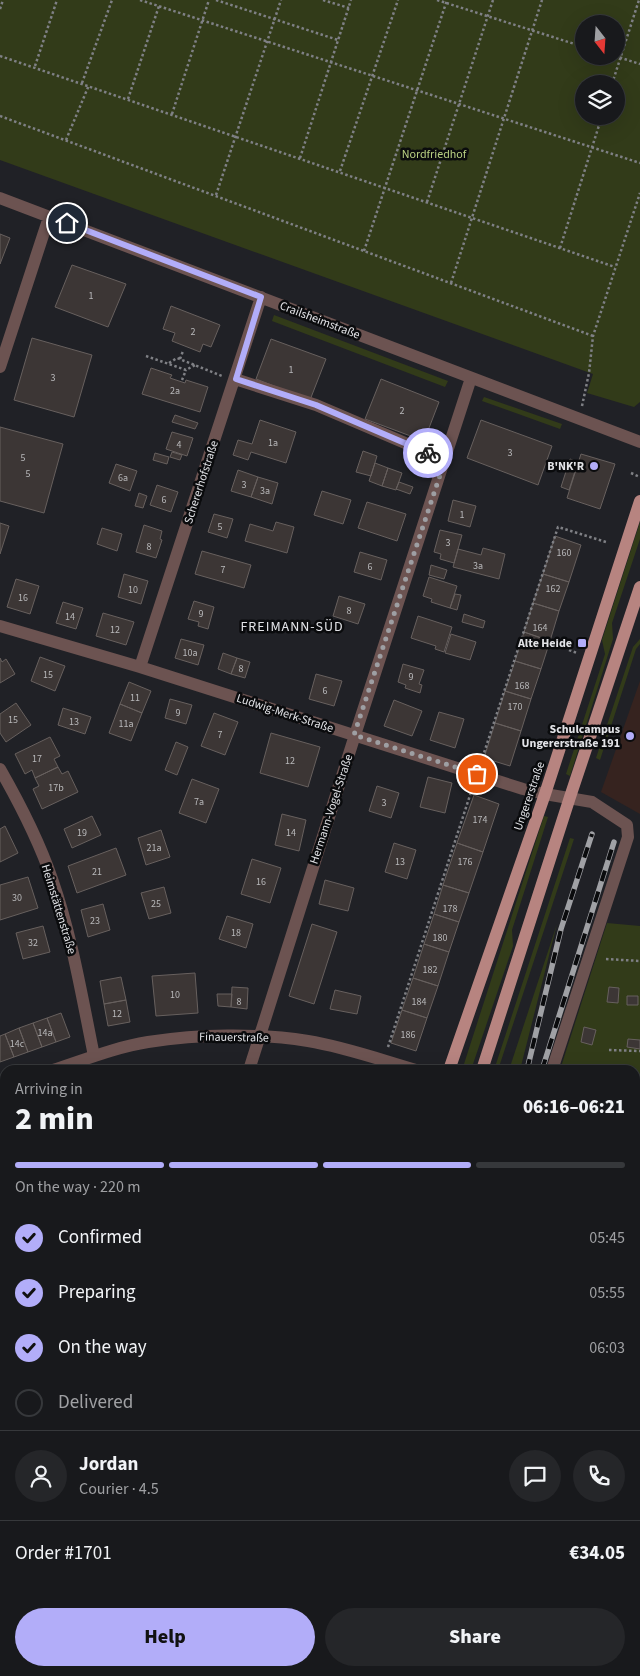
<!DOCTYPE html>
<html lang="en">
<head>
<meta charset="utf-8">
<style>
  body { margin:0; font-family:"Source Sans 3",sans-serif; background:#252629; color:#f1f3f6; height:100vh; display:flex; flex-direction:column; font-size:19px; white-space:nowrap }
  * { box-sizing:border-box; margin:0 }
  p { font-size:16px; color:#9fa0a3 }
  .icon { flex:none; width:28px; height:28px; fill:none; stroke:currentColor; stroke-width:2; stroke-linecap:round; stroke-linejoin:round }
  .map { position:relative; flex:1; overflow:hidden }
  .drawer { position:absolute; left:0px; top:1065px; width:640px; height:611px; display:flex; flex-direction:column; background:#18191c; border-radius:15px 15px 0 0; box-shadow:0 5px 20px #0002,0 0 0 1px #36383b }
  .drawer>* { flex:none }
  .needle { width:32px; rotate:163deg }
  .buttons { position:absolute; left:575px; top:15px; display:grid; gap:10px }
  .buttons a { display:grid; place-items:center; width:50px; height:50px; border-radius:50%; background:#18191c; box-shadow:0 5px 20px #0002,0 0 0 1px #36383b; font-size:25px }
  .pin { position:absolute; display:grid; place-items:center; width:42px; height:42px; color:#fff; margin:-21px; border:2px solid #fff; border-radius:50%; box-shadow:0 1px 5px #0007 }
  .courier { position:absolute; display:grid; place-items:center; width:50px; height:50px; margin:-25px; border:4px solid #b2adf9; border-radius:50%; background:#fff; color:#222; box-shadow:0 1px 6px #0007 }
  .headline em { font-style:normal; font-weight:800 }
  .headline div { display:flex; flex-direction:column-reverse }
  .headline { display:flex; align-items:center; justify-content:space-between; height:85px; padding:0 15px }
  h1 { font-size:32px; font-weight:800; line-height:38px }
  .bar { display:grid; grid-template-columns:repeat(4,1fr); gap:8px 5px; align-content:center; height:60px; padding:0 15px }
  .bar i { height:6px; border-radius:4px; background:#36383b }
  .bar .on { background:#b2adf9 }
  .bar p { grid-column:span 4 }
  .line { display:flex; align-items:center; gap:12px; padding:0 15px; border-top:1px solid #36383b }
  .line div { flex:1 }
  .round { display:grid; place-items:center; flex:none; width:52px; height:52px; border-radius:26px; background:#252629 }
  ol { padding:0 15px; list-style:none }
  li { display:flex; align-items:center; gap:15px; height:55px }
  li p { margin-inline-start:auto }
  li .icon { padding:5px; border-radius:50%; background:#b2adf9; color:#111; stroke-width:4 }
  li:last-child { color:#9fa0a3 }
  li i { width:28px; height:28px; border:2px solid #36383b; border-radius:50% }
  .primary-button { display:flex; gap:10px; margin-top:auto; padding:10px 15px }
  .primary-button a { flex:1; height:58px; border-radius:30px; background:#b2adf9; color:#111; font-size:20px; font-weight:800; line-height:58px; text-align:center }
  .primary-button a+a { background:#252629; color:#f1f3f6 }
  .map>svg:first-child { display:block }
  .education { fill:#36231f }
  .green { fill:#323b19; fill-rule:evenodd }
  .building { fill:#3c3635; stroke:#67605e }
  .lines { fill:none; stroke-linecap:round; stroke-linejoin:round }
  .path { stroke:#7f8085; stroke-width:2.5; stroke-dasharray:2.5 2.5; stroke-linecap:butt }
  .minor { stroke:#6c5351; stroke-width:12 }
  .major { stroke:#b78480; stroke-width:12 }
  .rail-casing { stroke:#a0a1a5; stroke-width:5.5 }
  .rail { stroke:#0a0b0d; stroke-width:4; stroke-dasharray:11; stroke-linecap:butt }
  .done { stroke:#9e9fa3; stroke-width:5; stroke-dasharray:0 9 }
  .route { stroke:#b2adf9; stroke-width:6 }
  .poi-dot { fill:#b2adf9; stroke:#0a0b0d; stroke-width:2 }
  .labels { text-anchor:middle; stroke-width:5; stroke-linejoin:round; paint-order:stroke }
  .number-label { font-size:10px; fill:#b8b8ba }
  .park-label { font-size:12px; fill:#b9d082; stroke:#0a0b0d }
  .street-label { font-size:12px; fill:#e2e3e7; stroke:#0a0b0d }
  .poi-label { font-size:12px; font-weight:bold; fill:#e2e3e7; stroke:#0a0b0d; text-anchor:end }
  .neighbourhood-label { font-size:14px; letter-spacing:1px; fill:#e2e3e7; stroke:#0a0b0d }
</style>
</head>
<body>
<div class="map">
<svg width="640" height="1676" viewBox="0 0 640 1676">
  <rect width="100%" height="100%" fill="#202126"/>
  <path class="education" d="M640,681V814L601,792Z"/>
  <path class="green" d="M0,0H640V402L634,407L587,393L593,374L0,160ZM584,24H616V56H584ZM584,84H616V116H584Z
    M274,315L448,381L445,387L272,321Z
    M484,397L562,424L560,429L482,401Z
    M640,522V539L612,623L613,639L570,776L566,774L605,654L602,640Z
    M640,639V644L636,649L600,760L596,758L633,647Z
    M544,816L548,817L512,930L513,946L472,1067L468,1069L464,1064Z
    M570,838L574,839L498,1070H494Z
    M607,923L640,926V1605L635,1603V1070H560Z
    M557,924L520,1070H509Z
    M373,1671H419L418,1676H371Z"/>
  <path class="building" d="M0,234L10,238L0,264Z
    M72,265L126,284L108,327L55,307Z
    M171,306L220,325L211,347L203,344L200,352L172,341L175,333L163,329Z
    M32,338L92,355L74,417L14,400Z
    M271,339L326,359L310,400L256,379Z
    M151,368L172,375L170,378L185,383L186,380L208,387L200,412L142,394Z
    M381,379L439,402L424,441L365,419Z
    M175,415L198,423L195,429L172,422Z
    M260,420L296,432L286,463L251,452L248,460L233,455L238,440L252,444Z
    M481,420L552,446L538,485L467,458Z
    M0,427L63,444L44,513L0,501Z
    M172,432L193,438L187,456L166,449Z
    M363,451L377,456L371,476L356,472Z
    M172,452L182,455L180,460L170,457Z
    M155,453L169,457L167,464L153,460Z
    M581,454L615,464L600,509L567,498Z
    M570,459L578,462L569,490L561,487Z
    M375,463L388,468L382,486L369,481Z
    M116,464L137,471L130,491L109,483Z
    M388,468L402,473L396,490L382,486Z
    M238,470L258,477L251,497L231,491Z
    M258,477L278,483L272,504L251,497Z
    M399,482L413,487L410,494L396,489Z
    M157,485L178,492L171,512L150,505Z
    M322,491L351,500L343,524L314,515Z
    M139,493L147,496L143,508L135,506Z
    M453,500L476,506L470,527L448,521Z
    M367,502L406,514L397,541L358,528Z
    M214,514L233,519L227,538L208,532Z
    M276,522L294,527L287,553L245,541L250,524L273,531Z
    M0,523L9,526L0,554Z
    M144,525L162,531L160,539L162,540L156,558L136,552Z
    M102,528L122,534L117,551L97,544Z
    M440,530L462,535L454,563L440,559L441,554L434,552Z
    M555,536L581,545L569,582L543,574Z
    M483,548L505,554L499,579L453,567L458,549L481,555Z
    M202,551L251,565L244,588L195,574Z
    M360,552L387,560L381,580L354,572Z
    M431,565L447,570L444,579L429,575Z
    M124,574L148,581L141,604L118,597Z
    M543,574L569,582L559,611L533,603Z
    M429,577L457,586L450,608L431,602L432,599L423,596Z
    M16,579L39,586L30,614L7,607Z
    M455,594L461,595L457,610L450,608Z
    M339,596L365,604L358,624L333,616Z
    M194,601L214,607L208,629L198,626L199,622L188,619Z
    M63,602L83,608L76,629L56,623Z
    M533,603L559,611L550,641L524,632Z
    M103,613L134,622L126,645L96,636Z
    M464,614L485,621L483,628L462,622Z
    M418,616L452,627L444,652L435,649L436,646L411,638Z
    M524,632L550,641L541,669L515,661Z
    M451,634L476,642L470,660L445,653Z
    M181,639L204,645L198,665L175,658Z
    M223,653L237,658L231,674L218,669Z
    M40,657L65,666L55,691L31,681Z
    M0,658L2,662L6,659L15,674L0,683Z
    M237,658L250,662L245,678L231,674Z
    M515,661L541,669L531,699L505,691Z
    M403,664L424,670L419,684L422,685L420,693L405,688L406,685L398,682Z
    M316,674L342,681L334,706L309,699Z
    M129,682L151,691L142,713L120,704Z
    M505,691L531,699L521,731L495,723Z
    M170,699L192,705L186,724L165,718Z
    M394,700L422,711L412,736L384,726Z
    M16,703L31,725L6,742L0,733V714Z
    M120,704L142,713L131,741L109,733Z
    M63,708L91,717L85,734L58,725Z
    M439,712L464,719L455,748L430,740Z
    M214,713L238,722L225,755L201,746Z
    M495,723L521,731L510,766L484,758Z
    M271,733L320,747L308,787L260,773Z
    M50,737L60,756L54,759L58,767L35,778L32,770L25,774L15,754Z
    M176,742L188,747L177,775L165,770Z
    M58,767L62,774L68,771L78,792L42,809L33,789L39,786L35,778Z
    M428,777L452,783L445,813L420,807Z
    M192,779L219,789L206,823L179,813Z
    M377,786L399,793L391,818L369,811Z
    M474,795L499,804L483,852L457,843Z
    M282,814L306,820L299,851L275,845Z
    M92,816L101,835L72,848L64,829Z
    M5,826L18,853L0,862V829Z
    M161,830L170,857L146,865L138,838Z
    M394,843L416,850L407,879L385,872Z
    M457,843L483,852L469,893L443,885Z
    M116,848L126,875L77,893L68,866Z
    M252,859L281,868L270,903L241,894Z
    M28,877L38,908L0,920V885Z
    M325,880L354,888L348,911L319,904Z
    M443,885L469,893L459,922L434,914Z
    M164,887L171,913L149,919L141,893Z
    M103,904L110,930L88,937L81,910Z
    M434,914L459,922L449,952L424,944Z
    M227,916L253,924L246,948L219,939Z
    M312,924L337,932L314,1004L289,996Z
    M43,926L50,952L23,959L16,933Z
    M424,944L449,952L438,986L413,978Z
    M195,973L198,1013L156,1016L152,976Z
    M121,977L126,1000L104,1004L100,981Z
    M413,978L438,986L427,1018L402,1010Z
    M232,987L248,988L247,1009L231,1007Z
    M609,987L619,988L618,1003L607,1002Z
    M335,990L361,996L357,1014L330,1009Z
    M217,994H232L231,1007L218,1006Z
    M627,996H638V1005H627Z
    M126,1000L130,1022L108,1026L104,1004Z
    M402,1010L427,1018L416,1051L391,1043Z
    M61,1013L70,1037L56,1042L47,1018Z
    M47,1018L56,1042L42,1047L33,1023Z
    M33,1023L42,1047L28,1052L19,1028Z
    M584,1027L596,1030L592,1045L581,1042Z
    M19,1028L28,1052L14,1057L5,1034Z
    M5,1034L14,1057L0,1062V1036Z
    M628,1039L640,1040V1049L627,1047Z
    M635,1081H640V1091H635Z
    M635,1118L640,1119L637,1133H635Z
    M635,1390L640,1391L639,1410L635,1409Z
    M5,1523V1576L0,1577V1524Z
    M0,1648L4,1676H0Z
    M88,1671H201L202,1676H88Z
    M320,1671H333L331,1676H319Z
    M337,1671H366L364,1676H335Z"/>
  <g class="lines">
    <path class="path" d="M140,0L640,163
      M216,0L338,40
      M323,0L349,8
      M437,0L584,47
      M0,9L3,0
      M0,56L615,267
      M615,56L640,64
      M35,66L57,0
      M82,83L112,0
      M612,84L639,0
      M128,99L159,6
      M172,114L209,0
      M0,116L593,336
      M66,140L89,85
      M300,158L351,0
      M340,171L398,0
      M216,195L281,0
      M427,202L493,0
      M560,248L602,116
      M364,251L447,0
      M451,283L542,0
      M146,356L186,370L195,365
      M180,359L183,351
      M169,363L177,358L222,376
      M182,380L186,370
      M582,406L589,373L593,336L640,193
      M631,473L640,477
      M569,650L577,653
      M481,762L558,527L606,542
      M606,959L640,961
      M388,1047L473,786
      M609,1050L640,1051
      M635,1139L640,1140
      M635,1259L640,1261
      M635,1359L640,1360
      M635,1423L640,1425
      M635,1485L640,1470
      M0,1626L5,1625
      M340,1673L349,1676
      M422,1676L423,1671"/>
    <path class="minor" d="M0,198L640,442
      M0,367L49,217
      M235,379L316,405L445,460
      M0,626L140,667L523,789L545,794L592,802L627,825L628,837L552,1070
      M140,667L261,297
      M0,769C20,804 39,841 52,879C72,936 82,997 94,1056
      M53,1070C84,1060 116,1047 148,1042C199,1034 257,1033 308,1041C345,1047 381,1060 416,1070
      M249,1070L355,735L471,378
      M0,1087L5,1086
      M0,1216L3,1277L0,1327
      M0,1485L5,1488
      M0,1604L5,1605
      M15,1671L16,1676
      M71,1671V1676
      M42,1676L46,1671
      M303,1676L305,1671
      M440,1676L441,1671"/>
    <path class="major" d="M449,1070L545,794L640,501
      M482,1070L570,797L640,587
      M258,1676L259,1671"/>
    <defs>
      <path id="rail" d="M527,1070L561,929L592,834
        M542,1070L614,842
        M335,1676L336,1671
        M364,1676L366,1671"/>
    </defs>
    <use href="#rail" class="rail-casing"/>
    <use href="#rail" class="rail"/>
  </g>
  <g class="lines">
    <path class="done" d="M428,453L445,460L354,735L477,774"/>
    <path class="route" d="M67,223L261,297L236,379L316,405L428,453"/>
  </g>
  <g class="poi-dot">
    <circle cx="594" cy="466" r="5"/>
    <rect x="577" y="638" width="10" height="10" rx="2.5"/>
    <circle cx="630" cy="736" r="5"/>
  </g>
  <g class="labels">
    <g class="number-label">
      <text x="91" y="299">1</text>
      <text x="193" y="335">2</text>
      <text x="291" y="373">1</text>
      <text x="53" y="381">3</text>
      <text x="175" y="394">2a</text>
      <text x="402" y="414">2</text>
      <text x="273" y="446">1a</text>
      <text x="179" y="448">4</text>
      <text x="510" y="456">3</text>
      <text x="23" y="461">5</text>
      <text x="28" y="477">5</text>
      <text x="123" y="481">6a</text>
      <text x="244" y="488">3</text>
      <text x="265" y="494">3a</text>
      <text x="164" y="503">6</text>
      <text x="462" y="518">1</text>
      <text x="220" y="530">5</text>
      <text x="448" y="546">3</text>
      <text x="149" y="550">8</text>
      <text x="564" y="556">160</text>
      <text x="478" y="569">3a</text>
      <text x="370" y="570">6</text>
      <text x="223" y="573">7</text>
      <text x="553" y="592">162</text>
      <text x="133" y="593">10</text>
      <text x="23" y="601">16</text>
      <text x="349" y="614">8</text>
      <text x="201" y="617">9</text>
      <text x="70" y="620">14</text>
      <text x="540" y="631">164</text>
      <text x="115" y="633">12</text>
      <text x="190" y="656">10a</text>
      <text x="241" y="672">8</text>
      <text x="48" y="678">15</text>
      <text x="411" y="680">9</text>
      <text x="522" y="689">168</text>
      <text x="325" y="694">6</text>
      <text x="135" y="701">11</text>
      <text x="515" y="710">170</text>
      <text x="178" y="716">9</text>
      <text x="13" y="723">15</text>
      <text x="74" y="725">13</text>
      <text x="126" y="727">11a</text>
      <text x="220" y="738">7</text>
      <text x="37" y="762">17</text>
      <text x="290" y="764">12</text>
      <text x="56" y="791">17b</text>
      <text x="199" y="805">7a</text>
      <text x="384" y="806">3</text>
      <text x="480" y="823">174</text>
      <text x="82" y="836">19</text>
      <text x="291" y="836">14</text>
      <text x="154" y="851">21a</text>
      <text x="400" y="865">13</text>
      <text x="465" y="865">176</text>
      <text x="97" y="875">21</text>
      <text x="261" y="885">16</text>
      <text x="17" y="901">30</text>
      <text x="156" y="907">25</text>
      <text x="450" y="912">178</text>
      <text x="95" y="924">23</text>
      <text x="236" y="936">18</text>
      <text x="440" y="941">180</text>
      <text x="33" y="946">32</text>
      <text x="430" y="973">182</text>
      <text x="175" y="998">10</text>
      <text x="239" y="1005">8</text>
      <text x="419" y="1005">184</text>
      <text x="117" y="1017">12</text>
      <text x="45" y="1036">14a</text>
      <text x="408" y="1038">186</text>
      <text x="17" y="1047">14c</text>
    </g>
    <g class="park-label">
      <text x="434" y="158">Nordfriedhof</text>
    </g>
    <g class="street-label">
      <text transform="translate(320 320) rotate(21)" y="4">Crailsheimstraße</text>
      <text transform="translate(201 482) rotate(-72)" y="4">Schererhofstraße</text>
      <text transform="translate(285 713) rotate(18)" y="4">Ludwig-Merk-Straße</text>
      <text transform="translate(529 796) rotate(-71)" y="4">Ungererstraße</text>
      <text transform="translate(331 809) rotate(-72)" y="4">Hermann-Vogel-Straße</text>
      <text transform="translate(59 909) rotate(73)" y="4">Heimstättenstraße</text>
      <text transform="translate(234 1037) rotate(1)" y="4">Finauerstraße</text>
    </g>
    <g class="poi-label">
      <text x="584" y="470">B'NK'R</text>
      <text x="572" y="647">Alte Heide</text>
      <text x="620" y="733">Schulcampus<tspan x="620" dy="14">Ungererstraße 191</tspan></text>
    </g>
    <g class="neighbourhood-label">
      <text x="292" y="631">FREIMANN-SÜD</text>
    </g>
  </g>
</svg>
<div class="buttons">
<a><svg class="needle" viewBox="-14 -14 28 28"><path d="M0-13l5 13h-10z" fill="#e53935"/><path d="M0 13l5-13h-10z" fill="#9fa0a3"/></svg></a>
<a><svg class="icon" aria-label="layers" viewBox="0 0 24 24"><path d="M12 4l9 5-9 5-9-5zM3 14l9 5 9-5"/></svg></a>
</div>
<div class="pin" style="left:477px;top:774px;background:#ea580c"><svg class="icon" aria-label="bag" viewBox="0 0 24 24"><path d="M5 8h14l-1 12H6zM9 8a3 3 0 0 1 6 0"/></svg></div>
<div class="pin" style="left:67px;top:223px;background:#1f2937"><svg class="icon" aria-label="home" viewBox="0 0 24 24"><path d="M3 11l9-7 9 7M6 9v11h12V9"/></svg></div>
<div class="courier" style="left:428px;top:453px"><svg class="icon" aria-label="bike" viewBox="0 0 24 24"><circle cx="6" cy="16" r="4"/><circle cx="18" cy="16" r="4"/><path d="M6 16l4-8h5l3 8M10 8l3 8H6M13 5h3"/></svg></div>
<section class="drawer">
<div class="headline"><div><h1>2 min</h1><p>Arriving in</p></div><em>06:16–06:21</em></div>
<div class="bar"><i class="on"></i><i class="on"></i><i class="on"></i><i></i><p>On the way · 220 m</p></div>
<ol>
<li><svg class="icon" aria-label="check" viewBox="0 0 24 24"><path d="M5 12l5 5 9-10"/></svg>Confirmed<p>05:45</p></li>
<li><svg class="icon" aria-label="check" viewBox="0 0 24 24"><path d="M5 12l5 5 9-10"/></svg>Preparing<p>05:55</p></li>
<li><svg class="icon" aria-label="check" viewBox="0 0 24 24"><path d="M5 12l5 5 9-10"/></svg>On the way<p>06:03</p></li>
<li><i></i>Delivered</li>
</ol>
<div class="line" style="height:90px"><a class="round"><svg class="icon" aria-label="person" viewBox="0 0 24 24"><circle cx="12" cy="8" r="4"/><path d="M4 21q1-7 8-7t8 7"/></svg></a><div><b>Jordan</b><p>Courier · 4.5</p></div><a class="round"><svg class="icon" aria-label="chat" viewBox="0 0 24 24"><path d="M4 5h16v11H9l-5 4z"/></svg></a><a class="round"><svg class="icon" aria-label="phone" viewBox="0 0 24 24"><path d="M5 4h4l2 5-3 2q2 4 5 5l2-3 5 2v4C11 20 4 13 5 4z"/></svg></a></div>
<div class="line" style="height:65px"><div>Order #1701</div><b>€34.05</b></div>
<div class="primary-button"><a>Help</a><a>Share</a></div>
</section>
</div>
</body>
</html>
